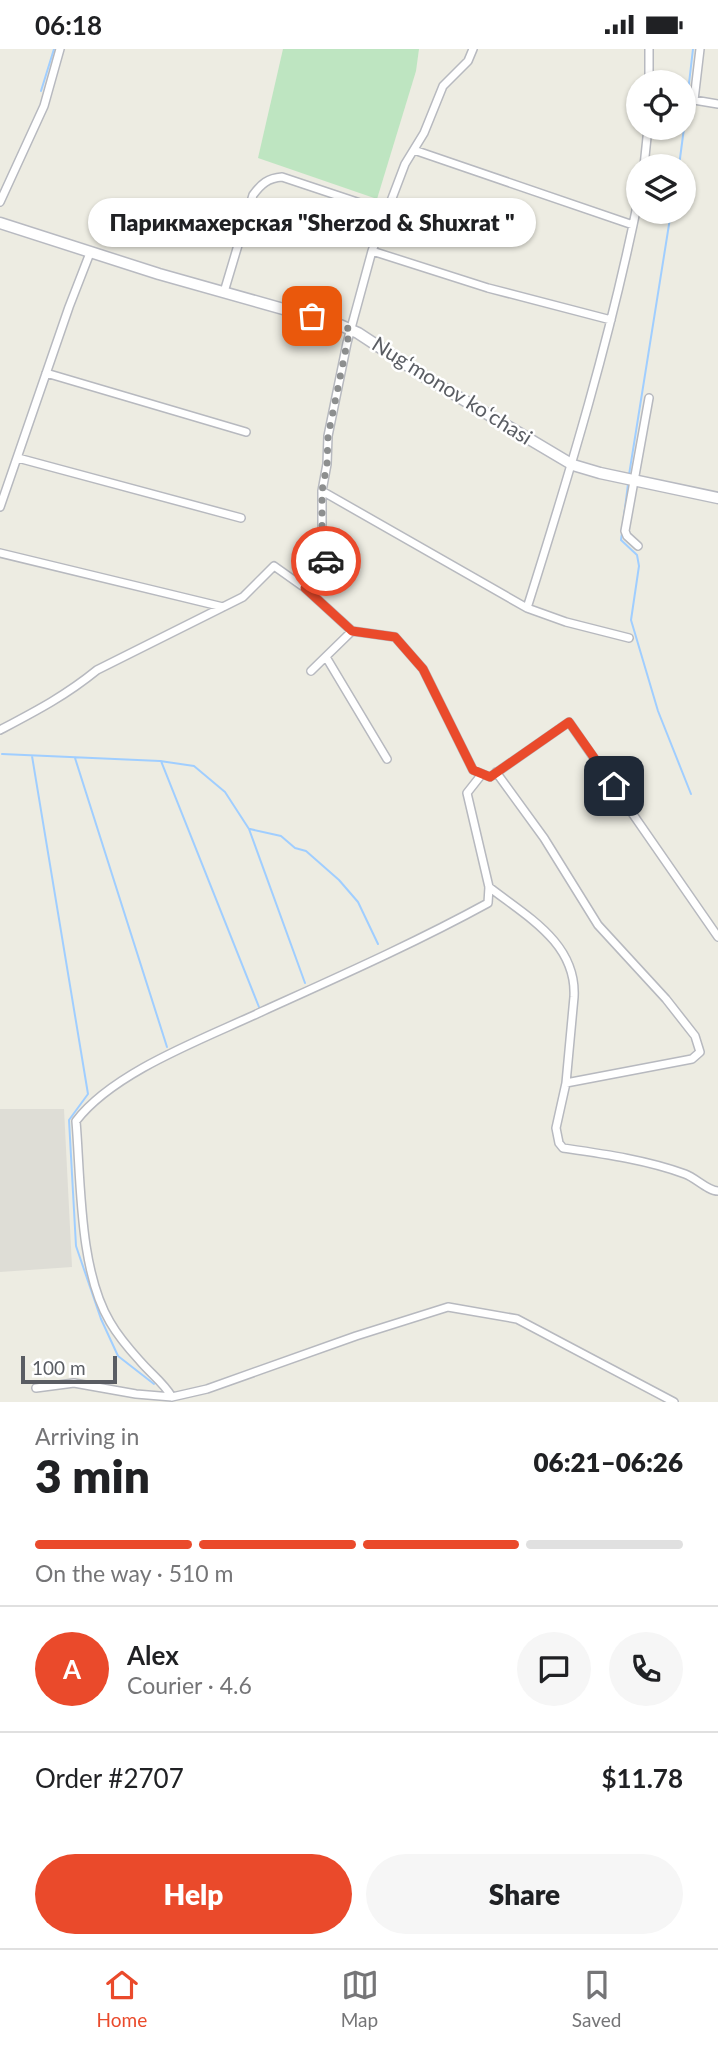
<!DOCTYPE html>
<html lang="en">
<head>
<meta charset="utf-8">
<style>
  body { margin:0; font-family:Lato,sans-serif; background:#f6f6f6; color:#202124; height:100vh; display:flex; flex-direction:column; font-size:26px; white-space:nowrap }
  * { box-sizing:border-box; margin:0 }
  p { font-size:23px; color:#757577 }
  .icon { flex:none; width:38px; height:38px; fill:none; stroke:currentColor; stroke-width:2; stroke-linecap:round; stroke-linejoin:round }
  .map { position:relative; height:1353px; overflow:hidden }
  .sheet { display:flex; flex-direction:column; background:#fff; flex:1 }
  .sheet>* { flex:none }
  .controls { position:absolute; left:626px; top:21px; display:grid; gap:14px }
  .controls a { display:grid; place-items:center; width:70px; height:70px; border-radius:50%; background:#fff; box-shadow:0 2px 5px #0004; font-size:35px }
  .scale { position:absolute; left:21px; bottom:18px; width:96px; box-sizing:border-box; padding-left:7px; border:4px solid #5a5d63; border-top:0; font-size:19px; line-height:24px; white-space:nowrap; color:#5a5d63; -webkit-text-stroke:5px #fff; paint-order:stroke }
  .pin { position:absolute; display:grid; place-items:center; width:60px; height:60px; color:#fff; margin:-30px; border-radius:14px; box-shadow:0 4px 10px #0006 }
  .courier { position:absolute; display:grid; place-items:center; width:70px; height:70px; margin:-35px; border:5px solid #ea4a2b; border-radius:50%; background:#fff; color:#222; box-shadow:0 2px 9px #0007 }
  .bubble { position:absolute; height:49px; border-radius:24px; background:#fff; box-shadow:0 2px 5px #0004; font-size:23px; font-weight:800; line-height:49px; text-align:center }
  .overview em { font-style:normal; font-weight:800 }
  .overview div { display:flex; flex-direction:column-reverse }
  .overview { display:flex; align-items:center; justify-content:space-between; height:119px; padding:0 35px }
  h1 { font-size:46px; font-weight:800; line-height:52px }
  .bar { display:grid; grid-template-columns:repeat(4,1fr); gap:10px 7px; align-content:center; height:84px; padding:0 35px }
  .bar i { height:9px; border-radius:5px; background:#e0e0e0 }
  .bar .on { background:#ea4a2b }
  .bar p { grid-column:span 4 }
  .line { display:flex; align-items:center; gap:18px; padding:0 35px; border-top:2px solid #e0e0e0 }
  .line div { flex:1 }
  .round { display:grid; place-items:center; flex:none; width:74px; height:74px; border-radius:37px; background:#f6f6f6 }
  .action { display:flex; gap:14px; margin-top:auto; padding:14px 35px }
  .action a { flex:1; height:80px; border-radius:42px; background:#ea4a2b; color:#fff; font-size:28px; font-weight:800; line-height:80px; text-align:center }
  .action a+a { background:#f6f6f6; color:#202124 }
  .status { display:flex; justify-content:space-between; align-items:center; height:49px; padding:0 35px; background:#fff; direction:ltr }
  .status svg { height:19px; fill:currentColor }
  .dock { display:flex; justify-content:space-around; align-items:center; height:98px; border-top:2px solid #e0e0e0; background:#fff; font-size:19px; color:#757577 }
  .dock a { display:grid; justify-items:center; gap:4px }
  .dock .on { color:#ea4a2b }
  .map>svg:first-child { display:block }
  .industrial { fill:#deddd6 }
  .green { fill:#bee5c1 }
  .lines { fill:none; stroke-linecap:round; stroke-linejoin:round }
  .stream { stroke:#a0ceff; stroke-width:2 }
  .street-casing { stroke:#b7b9bf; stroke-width:10 }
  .secondary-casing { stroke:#b8bac1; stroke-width:13 }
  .street { stroke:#fff; stroke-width:7 }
  .secondary { stroke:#fff; stroke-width:10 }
  .done { stroke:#8d8f8f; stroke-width:7; stroke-dasharray:0 12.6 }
  .route { stroke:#ea4a2b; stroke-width:9 }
  .labels { text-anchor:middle; stroke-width:5; stroke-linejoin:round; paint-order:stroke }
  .street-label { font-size:21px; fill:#5a5d63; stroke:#fff }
</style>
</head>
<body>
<div class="status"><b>06:18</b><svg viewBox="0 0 49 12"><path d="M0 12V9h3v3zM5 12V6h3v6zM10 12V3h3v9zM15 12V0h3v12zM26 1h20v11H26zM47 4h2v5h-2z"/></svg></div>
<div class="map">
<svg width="718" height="1353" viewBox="0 0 718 1353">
  <rect width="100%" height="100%" fill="#edece2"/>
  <path class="industrial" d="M0,1060H64L72,1218L0,1223Z"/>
  <path class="green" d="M283,0H419L416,22L377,150L258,109Z"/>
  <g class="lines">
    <path class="stream" d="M41,42L54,0
      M684,77L693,0
      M679,117L684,79
      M629,426L671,163
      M623,475L628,435
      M622,484L621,491L637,506L639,517L631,571L658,662L691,745
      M2,705L160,712L194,717L225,743L249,780L305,934
      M32,707L88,1045L69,1071L76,1197L101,1270L118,1307L154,1335
      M75,709L167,998
      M161,712L259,958
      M250,780L281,787L295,799L306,802L339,831L358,853L378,895"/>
    <defs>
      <path id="street" d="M700,0L694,51L718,55
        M649,33V0
        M414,101L633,176
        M644,117L648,79
        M0,153L44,57L60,0
        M372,202L488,239L611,271
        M224,243L253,146C261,135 268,129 282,128L387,163
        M46,324L246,383
        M18,409L241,469
        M322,442L527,559L566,573L629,589
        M0,458L69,258L90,204
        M638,497L627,487L625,482L649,349
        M0,504L223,558
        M305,539L322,523L326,512L322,486V442L327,415L328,387L347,294L372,202L405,115L424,84L443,37L468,12L473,0
        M527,559C570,423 611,287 639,147
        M326,608L387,710
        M311,622L352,582
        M0,681C36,662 65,647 97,621L243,548L274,517L305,539L352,582L395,588L423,620L473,721L490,728L569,673L718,888
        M496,723L544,789L598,876L666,950L695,987L700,1003L692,1010L566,1034
        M489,838C526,867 577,894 574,948L566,1034L556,1079L559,1094L563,1099C604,1105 647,1111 685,1125C696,1129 708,1142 718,1142
        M36,1339L74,1334L136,1345L172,1348L207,1340L356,1287L448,1258L517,1270L674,1353
        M172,1348C163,1333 151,1325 140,1312C130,1301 118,1287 110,1273C79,1221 81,1132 76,1072C114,1022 206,989 263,962C338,928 415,894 488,854L489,838L467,744L482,725"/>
      <path id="secondary" d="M0,174L159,225L340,276L358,284L425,328L573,416L600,424L718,449"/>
    </defs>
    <use href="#street" class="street-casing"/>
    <use href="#secondary" class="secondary-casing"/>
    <use href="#street" class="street"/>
    <use href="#secondary" class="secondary"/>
  </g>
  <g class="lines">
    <path class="done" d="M312,267L350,280L328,387L327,415L322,442V486L326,512"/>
    <path class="route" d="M326,512L322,523L305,539L352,582L395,588L423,620L473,721L490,728L569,673L614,737"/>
  </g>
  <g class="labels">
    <g class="street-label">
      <text transform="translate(452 342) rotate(32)" y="7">Nugʻmonov koʻchasi</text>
    </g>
  </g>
</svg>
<div class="controls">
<a><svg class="icon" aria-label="locate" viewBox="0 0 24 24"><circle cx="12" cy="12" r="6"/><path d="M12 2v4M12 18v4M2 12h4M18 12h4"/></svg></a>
<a><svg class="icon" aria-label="layers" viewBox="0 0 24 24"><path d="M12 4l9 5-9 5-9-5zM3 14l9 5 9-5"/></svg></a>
</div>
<div class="scale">100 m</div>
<div class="pin" style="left:312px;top:267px;background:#ea580c"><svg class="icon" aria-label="bag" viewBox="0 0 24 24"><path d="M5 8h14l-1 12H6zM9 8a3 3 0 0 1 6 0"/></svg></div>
<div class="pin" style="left:614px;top:737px;background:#1f2937"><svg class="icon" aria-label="home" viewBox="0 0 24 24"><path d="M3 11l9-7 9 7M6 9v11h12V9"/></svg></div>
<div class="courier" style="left:326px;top:512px"><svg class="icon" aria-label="car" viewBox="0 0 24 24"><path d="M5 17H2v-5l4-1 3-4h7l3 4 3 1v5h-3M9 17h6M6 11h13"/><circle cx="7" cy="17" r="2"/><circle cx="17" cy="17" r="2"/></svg></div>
<div class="bubble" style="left:88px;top:149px;width:448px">Парикмахерская &quot;Sherzod &amp; Shuxrat &quot;</div>
</div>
<section class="sheet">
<div class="overview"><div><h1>3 min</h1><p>Arriving in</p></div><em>06:21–06:26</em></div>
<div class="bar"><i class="on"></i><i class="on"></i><i class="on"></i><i></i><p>On the way · 510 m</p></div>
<div class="line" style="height:126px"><b class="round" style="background:#ea4a2b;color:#fff">A</b><div><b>Alex</b><p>Courier · 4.6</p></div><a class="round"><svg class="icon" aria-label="chat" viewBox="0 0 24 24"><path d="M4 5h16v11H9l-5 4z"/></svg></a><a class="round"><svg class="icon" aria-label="phone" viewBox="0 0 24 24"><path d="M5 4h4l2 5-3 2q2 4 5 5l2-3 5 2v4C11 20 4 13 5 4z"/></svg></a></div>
<div class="line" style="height:91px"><div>Order #2707</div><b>$11.78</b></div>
<div class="action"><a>Help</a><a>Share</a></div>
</section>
<nav class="dock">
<a class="on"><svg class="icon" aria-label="home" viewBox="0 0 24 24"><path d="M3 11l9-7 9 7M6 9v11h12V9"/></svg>Home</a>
<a><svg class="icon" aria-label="map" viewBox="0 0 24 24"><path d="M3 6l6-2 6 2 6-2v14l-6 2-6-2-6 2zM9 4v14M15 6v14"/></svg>Map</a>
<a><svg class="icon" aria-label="saved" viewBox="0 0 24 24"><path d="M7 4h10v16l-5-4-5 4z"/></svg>Saved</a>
</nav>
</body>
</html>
